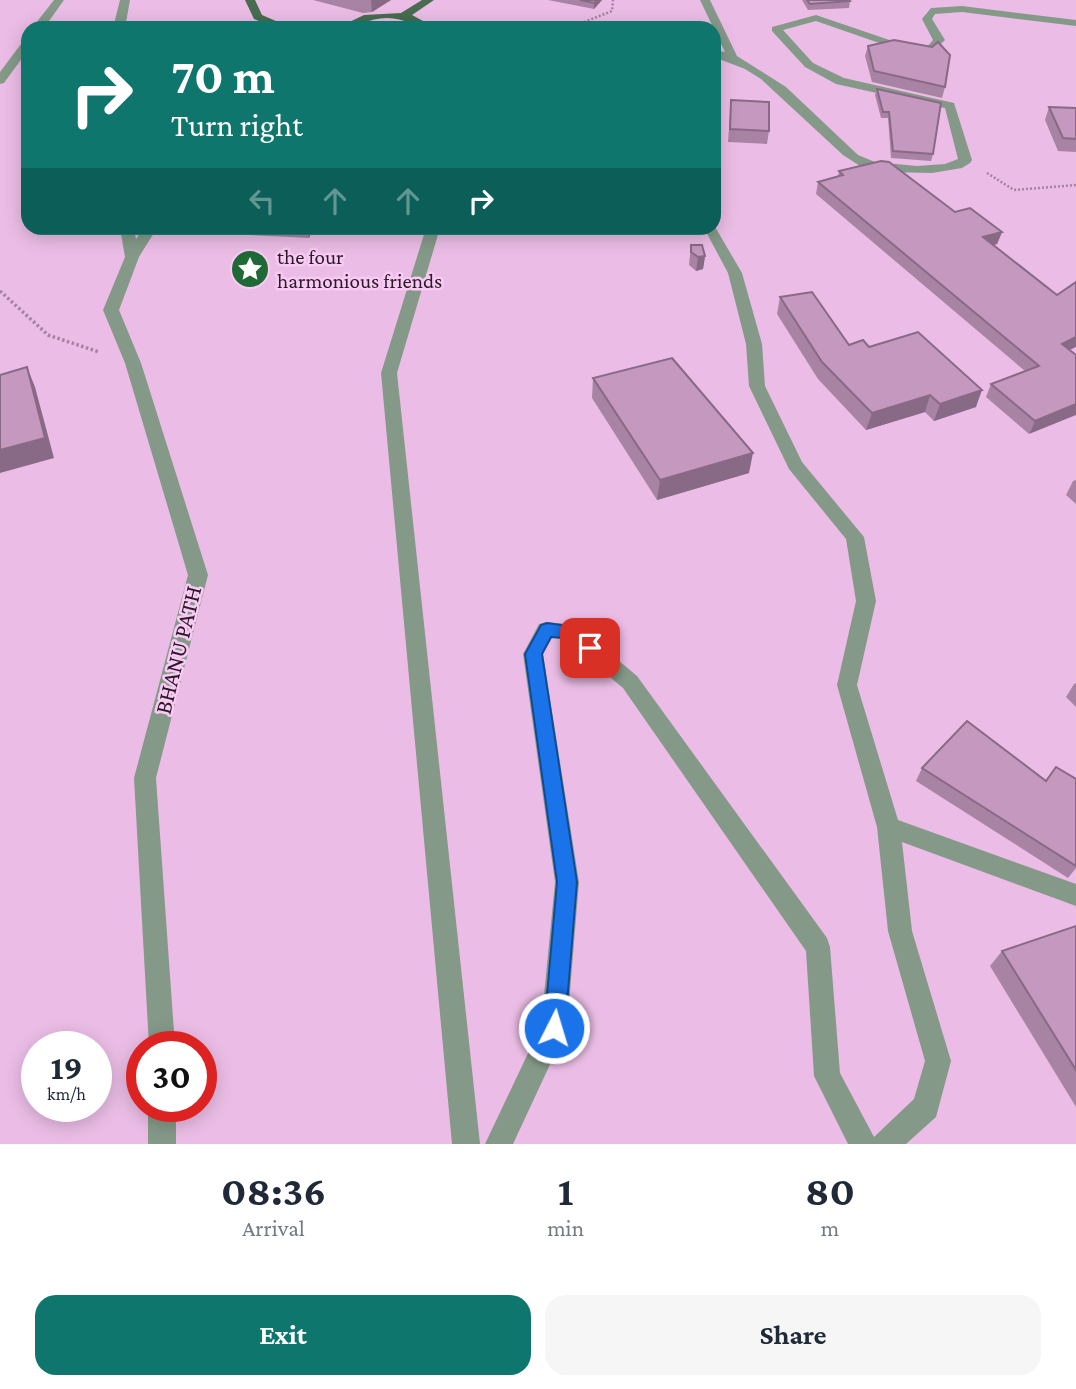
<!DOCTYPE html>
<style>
:root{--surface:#fff;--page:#f6f6f7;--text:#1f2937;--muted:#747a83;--accent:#0f766e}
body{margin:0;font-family:"Crimson Pro",serif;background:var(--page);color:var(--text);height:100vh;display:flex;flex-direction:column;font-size:26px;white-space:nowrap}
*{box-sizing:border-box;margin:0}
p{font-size:23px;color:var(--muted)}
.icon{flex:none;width:38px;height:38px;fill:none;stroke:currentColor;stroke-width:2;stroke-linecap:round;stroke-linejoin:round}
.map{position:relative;height:1144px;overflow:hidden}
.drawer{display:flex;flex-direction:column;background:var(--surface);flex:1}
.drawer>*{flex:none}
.top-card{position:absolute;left:21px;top:21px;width:700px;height:214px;border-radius:21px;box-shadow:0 4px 18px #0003;background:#0f766e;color:#fff;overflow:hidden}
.speed{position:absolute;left:21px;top:1031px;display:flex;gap:14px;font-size:35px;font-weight:700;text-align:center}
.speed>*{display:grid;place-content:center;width:91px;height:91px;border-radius:50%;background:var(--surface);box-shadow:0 4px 18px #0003;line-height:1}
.speed small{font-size:18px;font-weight:400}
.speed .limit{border:10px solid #d22;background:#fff;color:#111}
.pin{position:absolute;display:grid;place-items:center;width:60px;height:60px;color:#fff;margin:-30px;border-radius:14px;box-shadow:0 4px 10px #0006}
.me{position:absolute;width:77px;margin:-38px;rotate:5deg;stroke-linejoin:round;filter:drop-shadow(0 0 5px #0008)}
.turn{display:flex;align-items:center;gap:24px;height:147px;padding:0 35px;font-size:32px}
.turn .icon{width:91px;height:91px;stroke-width:2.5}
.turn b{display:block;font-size:49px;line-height:60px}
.lanes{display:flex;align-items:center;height:66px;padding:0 35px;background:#0003;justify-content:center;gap:35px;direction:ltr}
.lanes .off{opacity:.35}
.eta{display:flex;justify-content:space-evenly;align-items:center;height:119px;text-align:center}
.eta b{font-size:42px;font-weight:700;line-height:49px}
.action{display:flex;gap:14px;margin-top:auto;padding:14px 35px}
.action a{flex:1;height:80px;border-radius:21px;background:var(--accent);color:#fff;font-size:28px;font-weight:700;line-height:80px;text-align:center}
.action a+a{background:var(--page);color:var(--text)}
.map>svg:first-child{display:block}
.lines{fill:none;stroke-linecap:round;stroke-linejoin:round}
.path-far1{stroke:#a682a2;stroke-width:2.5;stroke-dasharray:2 2;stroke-linecap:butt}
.path{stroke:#a682a2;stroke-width:3.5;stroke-dasharray:2.5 2.5;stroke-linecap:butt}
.minor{fill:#859989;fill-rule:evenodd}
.tertiary{fill:#859989;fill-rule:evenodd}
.primary{fill:#476c4f;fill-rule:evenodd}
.wall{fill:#a983a4}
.shaded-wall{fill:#896a86}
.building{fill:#c498bf;stroke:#896a86;stroke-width:2}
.route{fill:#1a73e8;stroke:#114b97;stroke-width:2}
.labels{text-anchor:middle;stroke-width:5;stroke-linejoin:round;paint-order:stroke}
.far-poi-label{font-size:21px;fill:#2a1928;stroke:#f9caf3;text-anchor:start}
.street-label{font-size:24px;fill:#2a1928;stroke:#f9caf3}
</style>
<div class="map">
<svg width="1076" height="1144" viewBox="0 0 1076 1144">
<rect width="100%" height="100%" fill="#ebbde6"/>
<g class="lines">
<!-- path-far1 -->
<path class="path-far1" d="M 569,28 L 612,11 L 613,0
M 987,173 L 1014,190 L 1076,185"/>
<!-- path -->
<path class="path" d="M 0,291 L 48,335 L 99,352"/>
<!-- minor -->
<path class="minor" d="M 700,0 L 710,0 L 737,56 L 786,87 L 858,155 L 875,162 L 917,166 L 945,164 L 958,159 L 945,108 L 836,84 L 805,67 L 772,31 L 772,27 L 816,15 L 910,47 L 927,47 L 933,40 L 922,19 L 931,8 L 962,6 L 1076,20 L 1076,26 L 962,12 L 935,14 L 932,19 L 945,40 L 930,54 L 905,52 L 816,21 L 783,30 L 813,63 L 844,78 L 954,103 L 972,160 L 970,163 L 962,168 L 932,173 L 887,172 L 860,166 L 843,155 L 761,79 L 745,69 L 714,57 L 714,50 L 725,52 Z
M 714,225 L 742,273 L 762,344 L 765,386 L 802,462 L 864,537 L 876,601 L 857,685 L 898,820 L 1076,884 L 1076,906 L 902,842 L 912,931 L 951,1061 L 936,1117 L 906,1144 L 848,1144 L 814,1076 L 806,951 L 623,688 L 564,639 L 552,638 L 543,654 L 579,882 L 567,1028 L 513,1144 L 485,1144 L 541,1026 L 555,882 L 523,654 L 539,624 L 546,622 L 576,625 L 637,676 L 827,938 L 830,947 L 840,1073 L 874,1137 L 914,1099 L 925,1061 L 888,931 L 877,827 L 837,685 L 856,601 L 846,539 L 789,469 L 749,386 L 746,344 L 728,273 L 704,228 L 714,228 Z
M 143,228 L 157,228 L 137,260 L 127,260 L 125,257 Z"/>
<!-- tertiary -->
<path class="tertiary" d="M 54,0 L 64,0 L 44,28 L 32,28 Z
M 120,0 L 130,0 L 125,28 L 113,28 Z
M 28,39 L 28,50 L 4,83 L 0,84 L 0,72 L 24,40 Z
M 120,228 L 134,228 L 139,257 L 119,310 L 141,363 L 208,575 L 156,778 L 175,1046 L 149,1046 L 134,778 L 188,575 L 125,363 L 103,310 L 125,257 Z
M 426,228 L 440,228 L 397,373 L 480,1144 L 452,1144 L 381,373 Z
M 148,1106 L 176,1106 L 176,1144 L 148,1144 Z"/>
<!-- primary -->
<path class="primary" d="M 245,0 L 255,0 L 262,15 L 292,28 L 276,28 L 254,19 Z
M 422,0 L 434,0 L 412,15 L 436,28 C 418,28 404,18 387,18 C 369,18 355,28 337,28 L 364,15 L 401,13 Z"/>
</g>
<!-- wall -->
<path class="wall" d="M 313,0 L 391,0 L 372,12 L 363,13 Z
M 548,0 L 602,0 L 594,9 Z
M 802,0 L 849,0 L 850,1 L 849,8 L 808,10 Z
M 868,46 L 945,87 L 942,98 L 872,82 L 865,56 Z
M 877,89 L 933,154 L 931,161 L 891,158 L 888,118 L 881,118 L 875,95 Z
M 731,100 L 769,131 L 767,144 L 728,142 Z
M 1049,107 L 1076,108 L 1076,152 L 1058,151 L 1045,120 Z
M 839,171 L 955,212 L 1002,232 L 997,244 L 994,245 L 1070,350 L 1029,434 L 986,397 L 991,384 L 1025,371 L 816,194 L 818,182 L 838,176 Z
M 210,228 L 313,228 L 309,238 L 211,233 Z
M 691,245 L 705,256 L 703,269 L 696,271 L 689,265 Z
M 780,297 L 849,345 L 869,347 L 976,407 L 934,421 L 925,412 L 866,430 L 818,379 L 777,314 Z
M 593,378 L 749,473 L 657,500 L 592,398 Z
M 1076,480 L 1076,504 L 1066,495 L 1073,481 Z
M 1076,683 L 1076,707 L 1066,697 L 1074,684 Z
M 922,768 L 1046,781 L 1076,779 L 1076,868 L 1068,878 L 916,781 Z
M 1076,926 L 1076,1107 L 990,966 L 1002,951 Z"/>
<!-- shaded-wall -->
<path class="shaded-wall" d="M 371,0 L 391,0 L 372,12 Z
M 597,0 L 602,0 L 594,9 L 594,3 Z
M 307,228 L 313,228 L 309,238 Z
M 1002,232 L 997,244 L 979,249 L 983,237 Z
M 705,256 L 703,269 L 696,271 L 698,257 Z
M 1076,337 L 1076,347 L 1057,356 L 1062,344 Z
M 27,367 L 35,387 L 54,458 L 0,473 L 0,450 Z
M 982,390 L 976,407 L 934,421 L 940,404 Z
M 930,395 L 925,412 L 866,430 L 872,413 Z
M 1076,404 L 1076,415 L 1029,434 L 1035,421 Z
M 753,453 L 749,473 L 657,500 L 660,480 Z"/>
<!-- building -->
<path class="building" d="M 580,0 L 597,0 L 594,3 Z
M 807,0 L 849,0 L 850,1 L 810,4 Z
M 213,26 L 214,28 L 195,28 Z
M 894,40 L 932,47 L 938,42 L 950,55 L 945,87 L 874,71 L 868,46 Z
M 877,89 L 941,103 L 933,154 L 893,151 L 889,112 L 883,112 Z
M 731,100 L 769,102 L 769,131 L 730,129 Z
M 1049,107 L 1076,108 L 1076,139 L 1063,138 Z
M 881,161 L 889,162 L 955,212 L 970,208 L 1002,232 L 983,237 L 1057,295 L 1076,282 L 1076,337 L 1062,344 L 1076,355 L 1076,404 L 1035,421 L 991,384 L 1039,366 L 818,182 L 843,175 L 839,171 Z
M 691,245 L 702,245 L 705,256 L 698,257 L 691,252 Z
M 812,292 L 849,345 L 863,340 L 869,347 L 918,332 L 982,390 L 940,404 L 930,395 L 872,413 L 822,362 L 780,297 Z
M 672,358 L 753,453 L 660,480 L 593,378 Z
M 27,367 L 45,438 L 0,450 L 0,375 Z
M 967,721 L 1046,781 L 1056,767 L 1076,779 L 1076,866 L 922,768 Z
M 1076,926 L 1076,1070 L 1002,951 Z"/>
<!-- route -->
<path class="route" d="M 547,623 L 575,627 L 598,648 L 590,655 L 565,638 L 551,637 L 542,654 L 577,882 L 565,1028 L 562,1035 L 554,1038 L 547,1035 L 544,1028 L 557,882 L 525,654 L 541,625 Z"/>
<!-- icons -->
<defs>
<symbol id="sight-disc" viewBox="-11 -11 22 22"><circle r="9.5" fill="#1f6937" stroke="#f9caf3"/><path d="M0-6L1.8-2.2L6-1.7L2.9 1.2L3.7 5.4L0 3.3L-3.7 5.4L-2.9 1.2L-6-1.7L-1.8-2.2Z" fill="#fff"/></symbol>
</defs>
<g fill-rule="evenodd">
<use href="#sight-disc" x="228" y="247" width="44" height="44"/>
</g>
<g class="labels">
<!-- far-poi labels -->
<g class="far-poi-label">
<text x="277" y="264">the four<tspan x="277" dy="24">harmonious friends</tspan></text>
</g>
<!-- street labels -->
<g class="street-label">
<text transform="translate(178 650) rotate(-76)" y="8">BHANU PATH</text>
</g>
</g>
</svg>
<div class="speed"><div>19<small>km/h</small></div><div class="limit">30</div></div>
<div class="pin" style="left:590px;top:648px;background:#d93025"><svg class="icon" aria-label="arrive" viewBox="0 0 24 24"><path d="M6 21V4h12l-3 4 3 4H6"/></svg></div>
<svg class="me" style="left:554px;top:1028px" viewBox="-20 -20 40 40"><circle r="17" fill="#1a73e8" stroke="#fff" stroke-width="3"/><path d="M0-11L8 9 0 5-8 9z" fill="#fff"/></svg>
<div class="top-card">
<div class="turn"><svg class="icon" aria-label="right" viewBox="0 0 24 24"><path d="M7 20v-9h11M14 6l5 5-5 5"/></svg><div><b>70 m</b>Turn right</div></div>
<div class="lanes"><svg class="icon off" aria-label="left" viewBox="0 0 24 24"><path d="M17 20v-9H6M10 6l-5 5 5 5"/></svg><svg class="icon off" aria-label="ahead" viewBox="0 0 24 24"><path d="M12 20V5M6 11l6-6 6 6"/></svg><svg class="icon off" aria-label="ahead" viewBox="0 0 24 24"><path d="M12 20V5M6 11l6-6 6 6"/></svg><svg class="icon" aria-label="right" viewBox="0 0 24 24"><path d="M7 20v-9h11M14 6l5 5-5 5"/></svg></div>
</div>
</div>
<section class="drawer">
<div class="eta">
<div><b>08:36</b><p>Arrival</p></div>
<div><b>1</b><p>min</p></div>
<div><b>80</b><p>m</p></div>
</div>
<div class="action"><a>Exit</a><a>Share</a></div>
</section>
